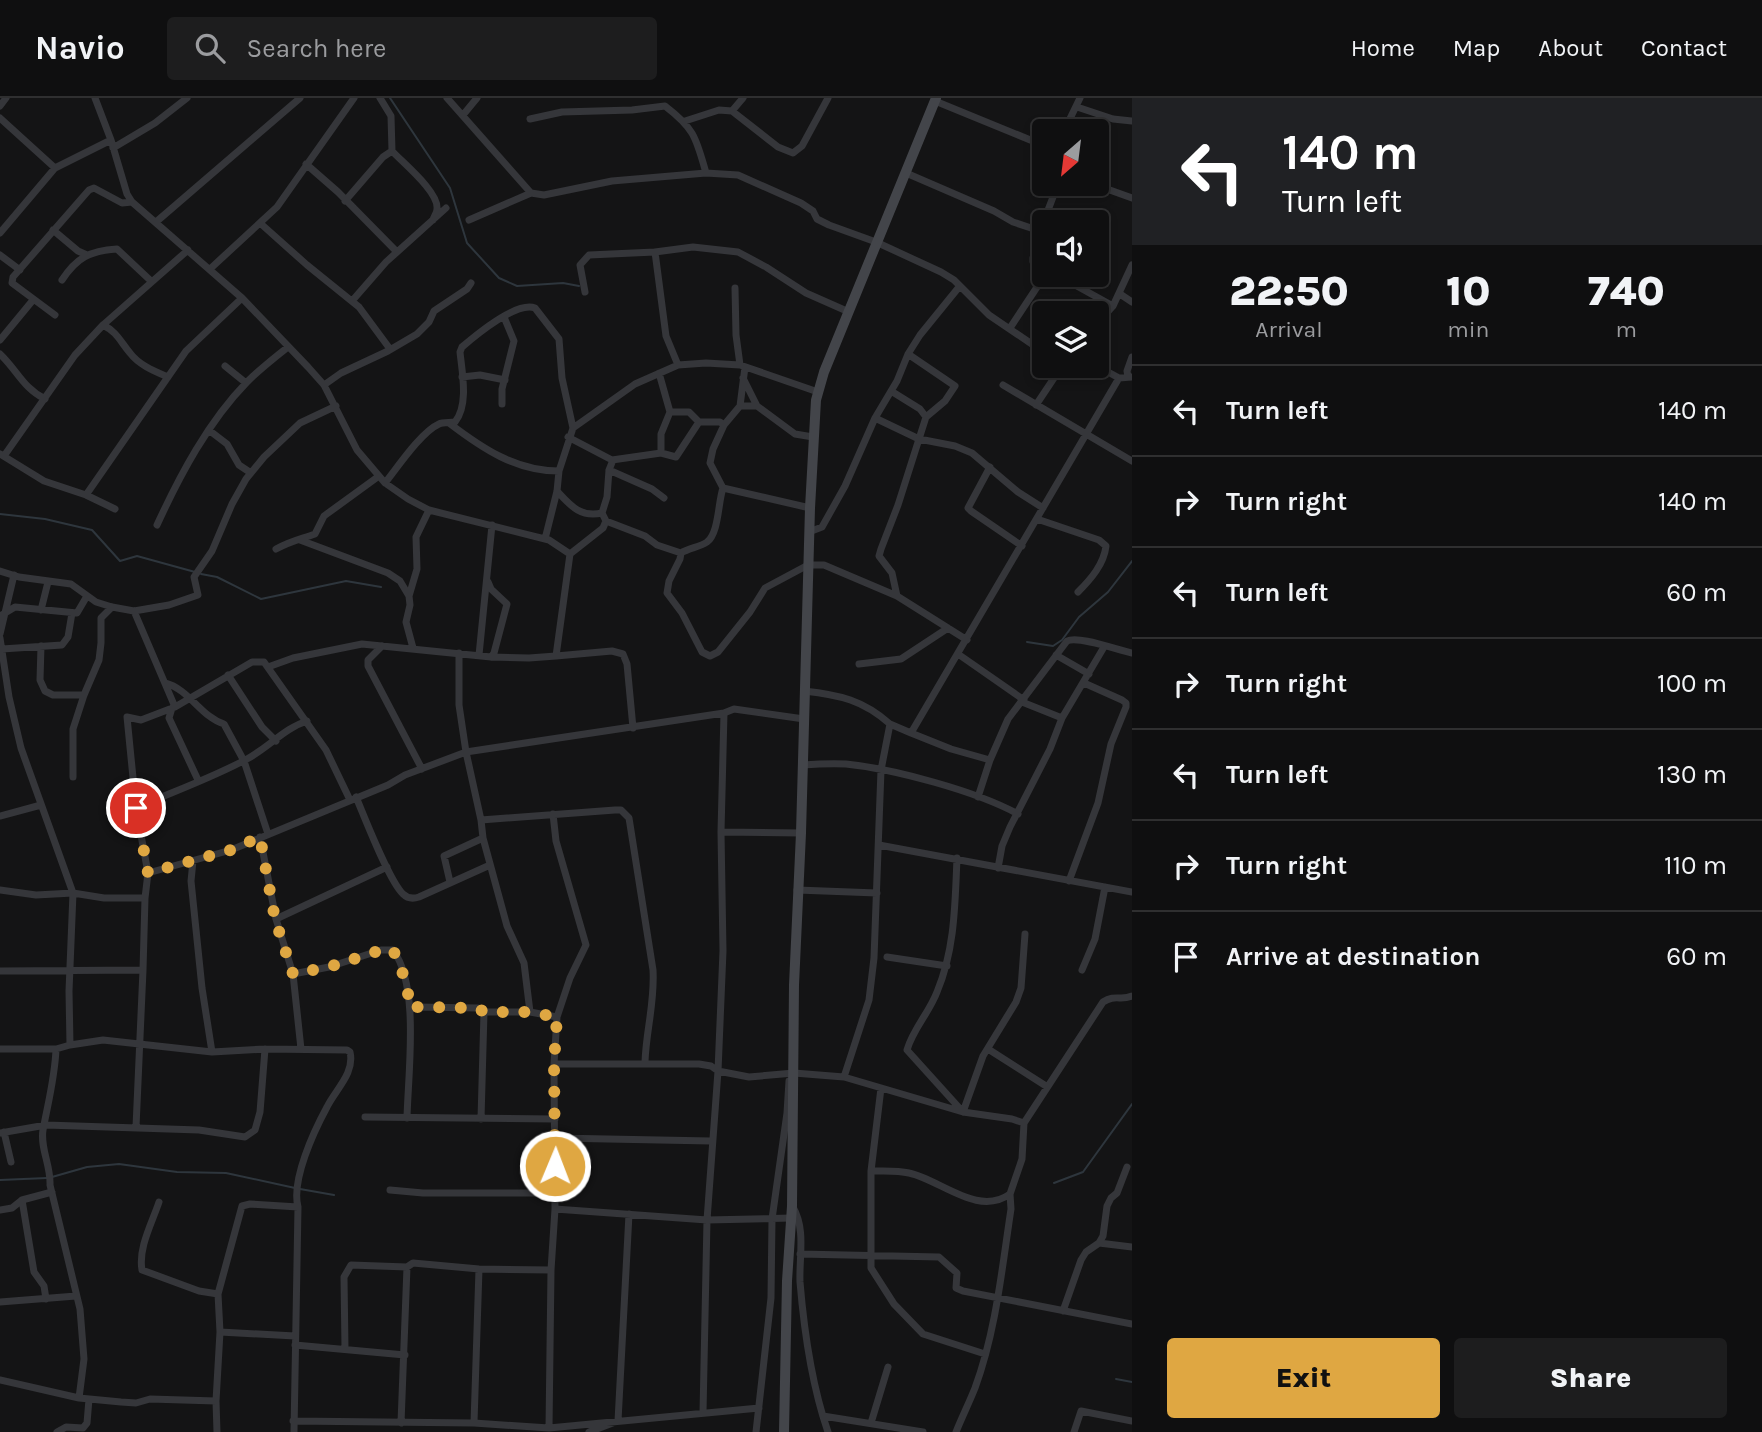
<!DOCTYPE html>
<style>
:root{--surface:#0f0f10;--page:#1d1d1e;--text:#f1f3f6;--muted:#9b9c9f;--line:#2f2f30;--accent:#dfa742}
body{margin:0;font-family:Karla,sans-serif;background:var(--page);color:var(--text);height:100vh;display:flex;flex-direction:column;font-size:26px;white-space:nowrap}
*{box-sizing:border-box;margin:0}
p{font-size:23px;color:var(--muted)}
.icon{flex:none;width:38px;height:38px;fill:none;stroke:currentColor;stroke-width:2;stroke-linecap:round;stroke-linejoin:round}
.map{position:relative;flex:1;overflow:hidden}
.panel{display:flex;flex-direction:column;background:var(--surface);width:630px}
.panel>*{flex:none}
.banner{background:#202124;color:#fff;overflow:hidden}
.needle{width:46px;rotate:208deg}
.fabs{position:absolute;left:1032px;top:21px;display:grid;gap:14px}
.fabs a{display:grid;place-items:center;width:77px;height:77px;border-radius:7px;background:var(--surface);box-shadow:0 4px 10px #0003,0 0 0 2px var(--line);font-size:35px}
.pin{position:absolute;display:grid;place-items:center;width:60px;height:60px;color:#fff;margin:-30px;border:4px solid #fff;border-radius:50%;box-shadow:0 2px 7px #0007}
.me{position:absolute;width:77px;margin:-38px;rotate:1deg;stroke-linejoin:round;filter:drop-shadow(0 0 5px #0008)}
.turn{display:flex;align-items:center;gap:24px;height:147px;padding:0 35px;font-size:32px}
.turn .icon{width:91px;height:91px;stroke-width:2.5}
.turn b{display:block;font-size:49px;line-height:60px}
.eta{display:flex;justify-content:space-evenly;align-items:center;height:119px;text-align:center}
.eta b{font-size:42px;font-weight:800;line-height:49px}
.primary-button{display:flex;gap:14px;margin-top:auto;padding:14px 35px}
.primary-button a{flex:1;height:80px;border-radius:7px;background:var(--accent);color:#111;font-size:28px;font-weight:800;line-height:80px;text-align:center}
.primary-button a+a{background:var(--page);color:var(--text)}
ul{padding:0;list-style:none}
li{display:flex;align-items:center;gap:21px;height:91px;padding:0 35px;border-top:2px solid var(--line)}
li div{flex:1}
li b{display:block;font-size:26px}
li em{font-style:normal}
header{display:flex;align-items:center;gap:42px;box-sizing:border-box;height:98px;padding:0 35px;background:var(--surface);border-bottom:2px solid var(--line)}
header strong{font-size:33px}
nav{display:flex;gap:38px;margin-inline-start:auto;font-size:24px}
.search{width:490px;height:63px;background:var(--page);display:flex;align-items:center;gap:18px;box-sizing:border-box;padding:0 24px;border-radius:7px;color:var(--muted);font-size:26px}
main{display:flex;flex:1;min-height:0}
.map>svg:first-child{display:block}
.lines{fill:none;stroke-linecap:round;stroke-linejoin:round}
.stream{stroke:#2e363d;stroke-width:2}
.minor{stroke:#35363a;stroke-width:7}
.secondary{stroke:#43454a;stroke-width:10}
.route{stroke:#dfa742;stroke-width:12;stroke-dasharray:0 21.6}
</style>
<header>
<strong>Navio</strong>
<div class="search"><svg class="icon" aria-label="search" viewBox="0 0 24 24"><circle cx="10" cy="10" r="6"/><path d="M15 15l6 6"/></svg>Search here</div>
<nav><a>Home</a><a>Map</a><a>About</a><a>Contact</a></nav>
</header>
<main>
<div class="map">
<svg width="1132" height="1334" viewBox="0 0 1132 1334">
<rect width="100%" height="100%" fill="#141415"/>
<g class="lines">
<!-- stream -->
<path class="stream" d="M 390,0 L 450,90 L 467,145 L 499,180 L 517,188 L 563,185 L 579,188
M 0,416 L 45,421 L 92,432 L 120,463 L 137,458 L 195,474
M 201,476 L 217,479 L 261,501 L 346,483 L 381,489
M 1027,544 L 1053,548 L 1062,542 L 1079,519 L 1108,494 L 1132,463
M 52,1079 L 87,1069 L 119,1066 L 177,1074 L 226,1075 L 295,1090
M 0,1082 L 47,1080
M 1054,1085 L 1083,1074 L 1132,1006
M 300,1091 L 334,1097
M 1116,1281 L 1132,1284"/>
<!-- minor -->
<path class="minor" d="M 95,0 L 111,42 L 127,96 L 132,104 L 242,200 L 308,269 L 324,287 L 357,352 L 385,385 L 408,401 L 429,412 L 549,442 L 570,456 L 556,558 L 612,553 L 623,556 L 627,566 L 633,630
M 380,0 L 391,18 L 392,53 C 403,65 439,94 437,111 C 437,115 434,118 433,122
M 447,0 L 531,95
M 935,3 L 1045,48
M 0,8 L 6,0
M 1077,9 L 1113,21 L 1132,23
M 732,13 L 743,0
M 463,17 L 477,0
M 0,20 L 55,70
M 530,21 L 562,14 L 632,12 L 665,8 C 695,31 696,40 706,75
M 685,23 L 719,12 L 732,13 L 778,49 L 793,55 L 802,48 L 828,0
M 1064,33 L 1080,0
M 113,50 L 155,25 L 187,0
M 306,66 L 338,94 L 397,154
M 906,75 L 994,113 L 1013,124 L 1040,133
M 1093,86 L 1132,100
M 345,103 L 383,59 L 392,53
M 469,122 L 531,95 L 544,97 L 612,83 L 706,75 L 738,77 L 801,105 L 813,113 L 817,121 L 829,127 L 876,144 L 941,174 L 954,182 L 989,217 L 1045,255
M 156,124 L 300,0
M 260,125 L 307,167 L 359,209 L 390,251
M 53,132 L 78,153 L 87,157
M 0,135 L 55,70 L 111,42
M 655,154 L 666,238 L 678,267
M 0,157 L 20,172
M 1045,170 L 1033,164 L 1033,160 L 1040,133 L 1058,86
M 210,171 L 277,109 L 354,0
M 1057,177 L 1113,208
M 62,182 C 77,159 90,153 117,151 L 151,183
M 735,190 L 736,237 L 740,267
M 585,194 L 580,167 L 589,157 L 655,154 L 693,149 L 738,154 L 766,169 L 806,195 L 849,214
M 1120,196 L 1132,204
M 352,203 L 386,164 L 446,110
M 55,217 L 12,185 L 13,179 L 89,92 L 94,90 L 122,105 L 132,104
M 1097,226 L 1113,208 L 1132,167
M 103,227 C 117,234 120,243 130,255 C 139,267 154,273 168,279
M 1010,230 L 1045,177
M 0,242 L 33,202
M 0,256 C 17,272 23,290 45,301
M 225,268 L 246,285
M 1097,268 L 1119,280
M 745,269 L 740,308 L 724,327 L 713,351 L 710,365 L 723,390 L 810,410
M 659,275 L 670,314 L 661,336 L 661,355
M 462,279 L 480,277 L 505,282
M 1128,279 L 1127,273 L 1132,259
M 743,280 L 757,308
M 324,287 L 341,275 L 388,253 L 417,236 L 429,224 L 434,213 L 467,191 L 471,185
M 1003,287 L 1132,363
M 891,293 L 920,311 L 926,319
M 502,306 L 502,291 L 514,243 L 504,219
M 1036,307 L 1062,268
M 740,308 L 757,308 L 795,336 L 813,339
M 670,314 L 689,314 L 699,324 L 720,324 L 724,327
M 875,320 L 919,341 L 955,348 L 972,355 L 1018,394 L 1043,410
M 449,325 C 483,351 516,373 559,373
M 210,333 L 227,346 L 239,367 L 251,375
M 568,339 L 612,362 L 661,355 L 676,359 L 699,324
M 0,356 L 44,383 L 86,397 L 115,411
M 4,358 L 75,257 L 103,227 L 188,152
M 613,362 L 609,372 L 607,399 L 602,415 L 606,423 L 645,438 L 657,447 L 681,455
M 990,369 L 968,410 L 971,413 L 1022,448
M 609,372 L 652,391 L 664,400
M 385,385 C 397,370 421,334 439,326 C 443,324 450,325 455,324 C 469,307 462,274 460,254 L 462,249 C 476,237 517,203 535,210 L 559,241 L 562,280 L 573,330
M 723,390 C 718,404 719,435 707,444 C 700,449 689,450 681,455 L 680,461 L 669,483 L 667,495 L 682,515 L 702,554 L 710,558 L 718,554 L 750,514 L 765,490 L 808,467 L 824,467 L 897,498 L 967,542
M 557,393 C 570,407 580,420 602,415
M 86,397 L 186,253 L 242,200
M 1037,421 L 1099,442 L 1106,448 C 1104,466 1091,481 1078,494
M 157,427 C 180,377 208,324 247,284 C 260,271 274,260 288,249
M 809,434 L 822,429 L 845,388 L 875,320 L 897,283 L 908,256 L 920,237 L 959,189
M 545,441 L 557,393 L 559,373 L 573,330 L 635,286 L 678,267 L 706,265 L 740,267 L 818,294
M 300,442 L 388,475 L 400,483 L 409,498
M 276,451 C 290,443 301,441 315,436 L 324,418 L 379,378
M 570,456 L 603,430 L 606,423
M 0,473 L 19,479 L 71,486 L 96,504 L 112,509 L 134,513 L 169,507 L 198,497 L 194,479 L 212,453 L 232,406 L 246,381 L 264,359 L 300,325 L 336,308
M 488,484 L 491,491 L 507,506 L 494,555 L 491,559
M 897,498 L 892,475 L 879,458 L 881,451 L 898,407 L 926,319 L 945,303 L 955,288 L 908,256
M 41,512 L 48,484
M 134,513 L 175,609
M 0,518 L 15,509 L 77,515 L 87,498
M 0,536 L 14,477
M 0,540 L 9,599 L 21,650 L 73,795 L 69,893 L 70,947 L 56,951 L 0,951
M 41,548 L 40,582 L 45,593 L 53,597 L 84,597
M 382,548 L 368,562 L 368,568 L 422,671
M 413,550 L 406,524 L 410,507 L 409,498 L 417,471 L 416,439 L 429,412
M 2,551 L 62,547 L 68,539 L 72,515
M 459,555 L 459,607 L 466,654 L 481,722 L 483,740 L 507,828 L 524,865 L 530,914
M 958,556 L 1024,602
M 479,557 L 492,427
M 1056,557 L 1089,576
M 859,566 L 901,561 L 948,530
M 268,569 L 293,560 L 362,546 L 491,559 L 529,560 L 556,558
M 228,577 L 262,629 L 276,643
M 165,585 C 189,591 201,619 224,626 L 244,663 L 268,736
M 804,593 C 840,597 863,602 890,626
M 1022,604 L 1062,620
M 172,610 L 169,620 L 198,682
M 911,635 L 951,651 L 990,662
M 802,667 C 816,666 831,665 846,666 C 894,671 976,693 1018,716
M 73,679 L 73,631 L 84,597 L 99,562 L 101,545 L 101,520 L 112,509
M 356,699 C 365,720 389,783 403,796 C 408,801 413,801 419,799 L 490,767
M 978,699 L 990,662 L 1008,621 L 1067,543 C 1078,537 1117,552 1132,555
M 136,710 C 172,694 212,680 247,661 C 269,649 285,630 307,623
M 0,718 L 41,707
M 481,722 L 615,712 L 621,712 L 629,720 L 653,872 C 655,904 646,933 645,964
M 721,734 L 801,735
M 260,739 L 276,821 L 293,876 L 301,951
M 879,747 L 1132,794
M 957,760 C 955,806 955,851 937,894 C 929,915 913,931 907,952 L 963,1014 L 983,958 L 1016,904 L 1021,890 L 1025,836
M 193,763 L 191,783 L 202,890 L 212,954
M 998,770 L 1002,748 L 1010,729 L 1050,651 L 1062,620 L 1104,549
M 148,775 L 136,710 L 127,619 L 141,622 L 175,609 L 252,564 L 264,564 L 326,652 L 350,702
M 1069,783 L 1098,705 L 1111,646 L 1126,609 L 1126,605 L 1122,602 L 1084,585
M 450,784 L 444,758 L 483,740
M 0,792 L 36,797 L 73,795 L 104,800 L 145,800
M 797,792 L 877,795
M 276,821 L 387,769
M 887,859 L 947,868
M 1082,872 L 1095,841 L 1105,789
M 0,873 L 143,872 L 145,800 L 148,775 L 231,752 L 388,687 L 405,677 L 466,654 L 724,615 L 734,611 L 804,621
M 293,876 L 329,869 L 381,852 L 393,852 C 420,888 408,975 407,1020
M 412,911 L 417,909 L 478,910 L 484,914 L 530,914 L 557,919
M 70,947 L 103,942 L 212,954 L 265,951 L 347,952 L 350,954 C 355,975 336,991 327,1009 C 314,1033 291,1082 298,1109 L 294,1334
M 56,951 C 55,979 48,1005 43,1032 C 40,1050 51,1068 50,1087 L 80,1211 L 84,1261 L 79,1300
M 988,951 L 1046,988
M 554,966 L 699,966 L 711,968 L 718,973 L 749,979 L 794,975 L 844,979 L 869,902 L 874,860 L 881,672 L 890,626 L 911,635 L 1119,280 L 1132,279
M 844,979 L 963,1014 L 1012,1021 L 1024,1025
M 881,990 L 871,1073 L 871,1170 L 894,1206 L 923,1236 L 985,1256
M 365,1019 L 555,1021
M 481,1021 L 484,914
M 136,1029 L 143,872
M 4,1034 L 11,1064
M 0,1035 L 46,1027 L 199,1032 L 245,1039 L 255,1032 L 260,1014 L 265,951
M 556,1040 L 711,1043
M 871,1073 C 883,1073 897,1072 909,1075 C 941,1082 978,1119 1010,1096
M 390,1092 L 423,1095 L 554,1095
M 22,1102 L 34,1174 L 44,1188 L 46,1201
M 159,1104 C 152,1125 138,1150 142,1172 L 199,1193 L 218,1196
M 793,1109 C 806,1132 799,1158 800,1184 C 804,1232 812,1288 828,1334
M 555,1111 L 707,1122 L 791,1120
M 0,1112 L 12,1110 L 22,1102 L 52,1094
M 1099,1145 L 1132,1149
M 800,1156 L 939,1159 L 957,1175 L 956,1190 L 963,1193 L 1132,1226
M 0,1204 L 76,1198
M 1063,1213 L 1081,1162 L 1086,1154 L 1099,1145 L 1103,1138 L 1107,1108 L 1111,1100 L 1117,1095 L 1127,1069
M 220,1234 L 295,1238
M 295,1247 L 405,1257
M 345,1251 L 344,1179 L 351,1167 L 407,1169 L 413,1165 L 479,1171 L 551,1172
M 0,1282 L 79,1300 L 121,1304 L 136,1305 L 150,1301 L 216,1303
M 703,1315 L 707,1122 L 718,973 L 723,853 L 721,734 L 724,615
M 823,1318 L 923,1334
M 293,1323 L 474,1325 L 549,1330 L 759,1310
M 401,1325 L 407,1169
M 474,1325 L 479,1171
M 871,1325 L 888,1269
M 549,1330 L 551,1172 L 555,1111 L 554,966 L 557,919 L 570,880 L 586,847 L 556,743 L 553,716
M 57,1334 L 66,1329 L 83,1330 L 87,1325 L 89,1301
M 217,1334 L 216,1303 L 220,1234 L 218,1196 L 242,1108 L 250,1106 L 298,1109
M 589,1334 L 618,1323 L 629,1116
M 756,1334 L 771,1200 L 772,1121 L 787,1015 L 789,983
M 956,1334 C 962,1319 969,1305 975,1290 C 996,1233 1002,1170 1011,1111 L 1010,1096 L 1022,1061 L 1024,1025 L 1103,904 C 1115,896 1121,903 1132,898
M 1074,1334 L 1081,1313 L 1132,1323"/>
<!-- secondary -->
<path class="secondary" d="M 784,1334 L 787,1183 L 792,1108 L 794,887 L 801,735 L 810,410 L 816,302 L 824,274 L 936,0"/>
</g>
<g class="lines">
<!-- route -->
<path class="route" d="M 136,710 L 148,775 L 231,752 L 260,739 L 275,821 L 293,876 L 329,869 L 381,852 L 393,852 L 401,869 L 412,911 L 417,909 L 478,910 L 484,914 L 530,914 L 557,919 L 554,966 L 555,1068"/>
</g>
</svg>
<div class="fabs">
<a><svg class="needle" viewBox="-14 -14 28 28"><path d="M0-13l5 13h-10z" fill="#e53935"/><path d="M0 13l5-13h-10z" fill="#9b9c9f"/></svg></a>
<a><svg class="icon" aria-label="sound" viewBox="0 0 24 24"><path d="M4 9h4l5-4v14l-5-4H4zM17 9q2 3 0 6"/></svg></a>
<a><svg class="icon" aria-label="layers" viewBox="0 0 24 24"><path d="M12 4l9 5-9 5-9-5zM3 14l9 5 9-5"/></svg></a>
</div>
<div class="pin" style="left:136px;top:710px;background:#d93025"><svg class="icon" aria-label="arrive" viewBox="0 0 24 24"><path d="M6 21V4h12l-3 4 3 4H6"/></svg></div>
<svg class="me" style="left:555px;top:1068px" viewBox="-20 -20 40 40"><circle r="17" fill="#dfa742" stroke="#fff" stroke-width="3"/><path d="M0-11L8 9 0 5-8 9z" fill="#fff"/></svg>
</div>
<section class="panel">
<div class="banner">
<div class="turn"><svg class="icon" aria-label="left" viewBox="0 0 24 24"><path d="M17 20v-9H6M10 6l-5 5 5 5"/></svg><div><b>140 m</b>Turn left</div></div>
</div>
<div class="eta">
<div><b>22:50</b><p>Arrival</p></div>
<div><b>10</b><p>min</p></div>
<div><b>740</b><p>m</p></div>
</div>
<ul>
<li><svg class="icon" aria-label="left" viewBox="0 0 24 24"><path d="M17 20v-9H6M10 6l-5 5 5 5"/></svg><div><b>Turn left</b></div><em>140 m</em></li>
<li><svg class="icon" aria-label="right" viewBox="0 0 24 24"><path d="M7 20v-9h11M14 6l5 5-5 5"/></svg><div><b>Turn right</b></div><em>140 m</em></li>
<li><svg class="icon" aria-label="left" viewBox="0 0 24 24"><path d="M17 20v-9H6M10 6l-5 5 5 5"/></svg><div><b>Turn left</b></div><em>60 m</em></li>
<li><svg class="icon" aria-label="right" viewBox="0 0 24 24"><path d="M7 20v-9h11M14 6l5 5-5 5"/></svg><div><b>Turn right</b></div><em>100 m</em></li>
<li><svg class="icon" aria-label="left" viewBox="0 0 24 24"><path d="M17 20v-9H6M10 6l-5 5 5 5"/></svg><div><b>Turn left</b></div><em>130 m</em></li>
<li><svg class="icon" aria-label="right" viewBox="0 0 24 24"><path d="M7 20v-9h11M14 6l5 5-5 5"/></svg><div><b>Turn right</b></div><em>110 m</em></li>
<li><svg class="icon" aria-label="arrive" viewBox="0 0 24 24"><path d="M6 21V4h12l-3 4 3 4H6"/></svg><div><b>Arrive at destination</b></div><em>60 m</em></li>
</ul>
<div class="primary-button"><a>Exit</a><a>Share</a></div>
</section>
</main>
